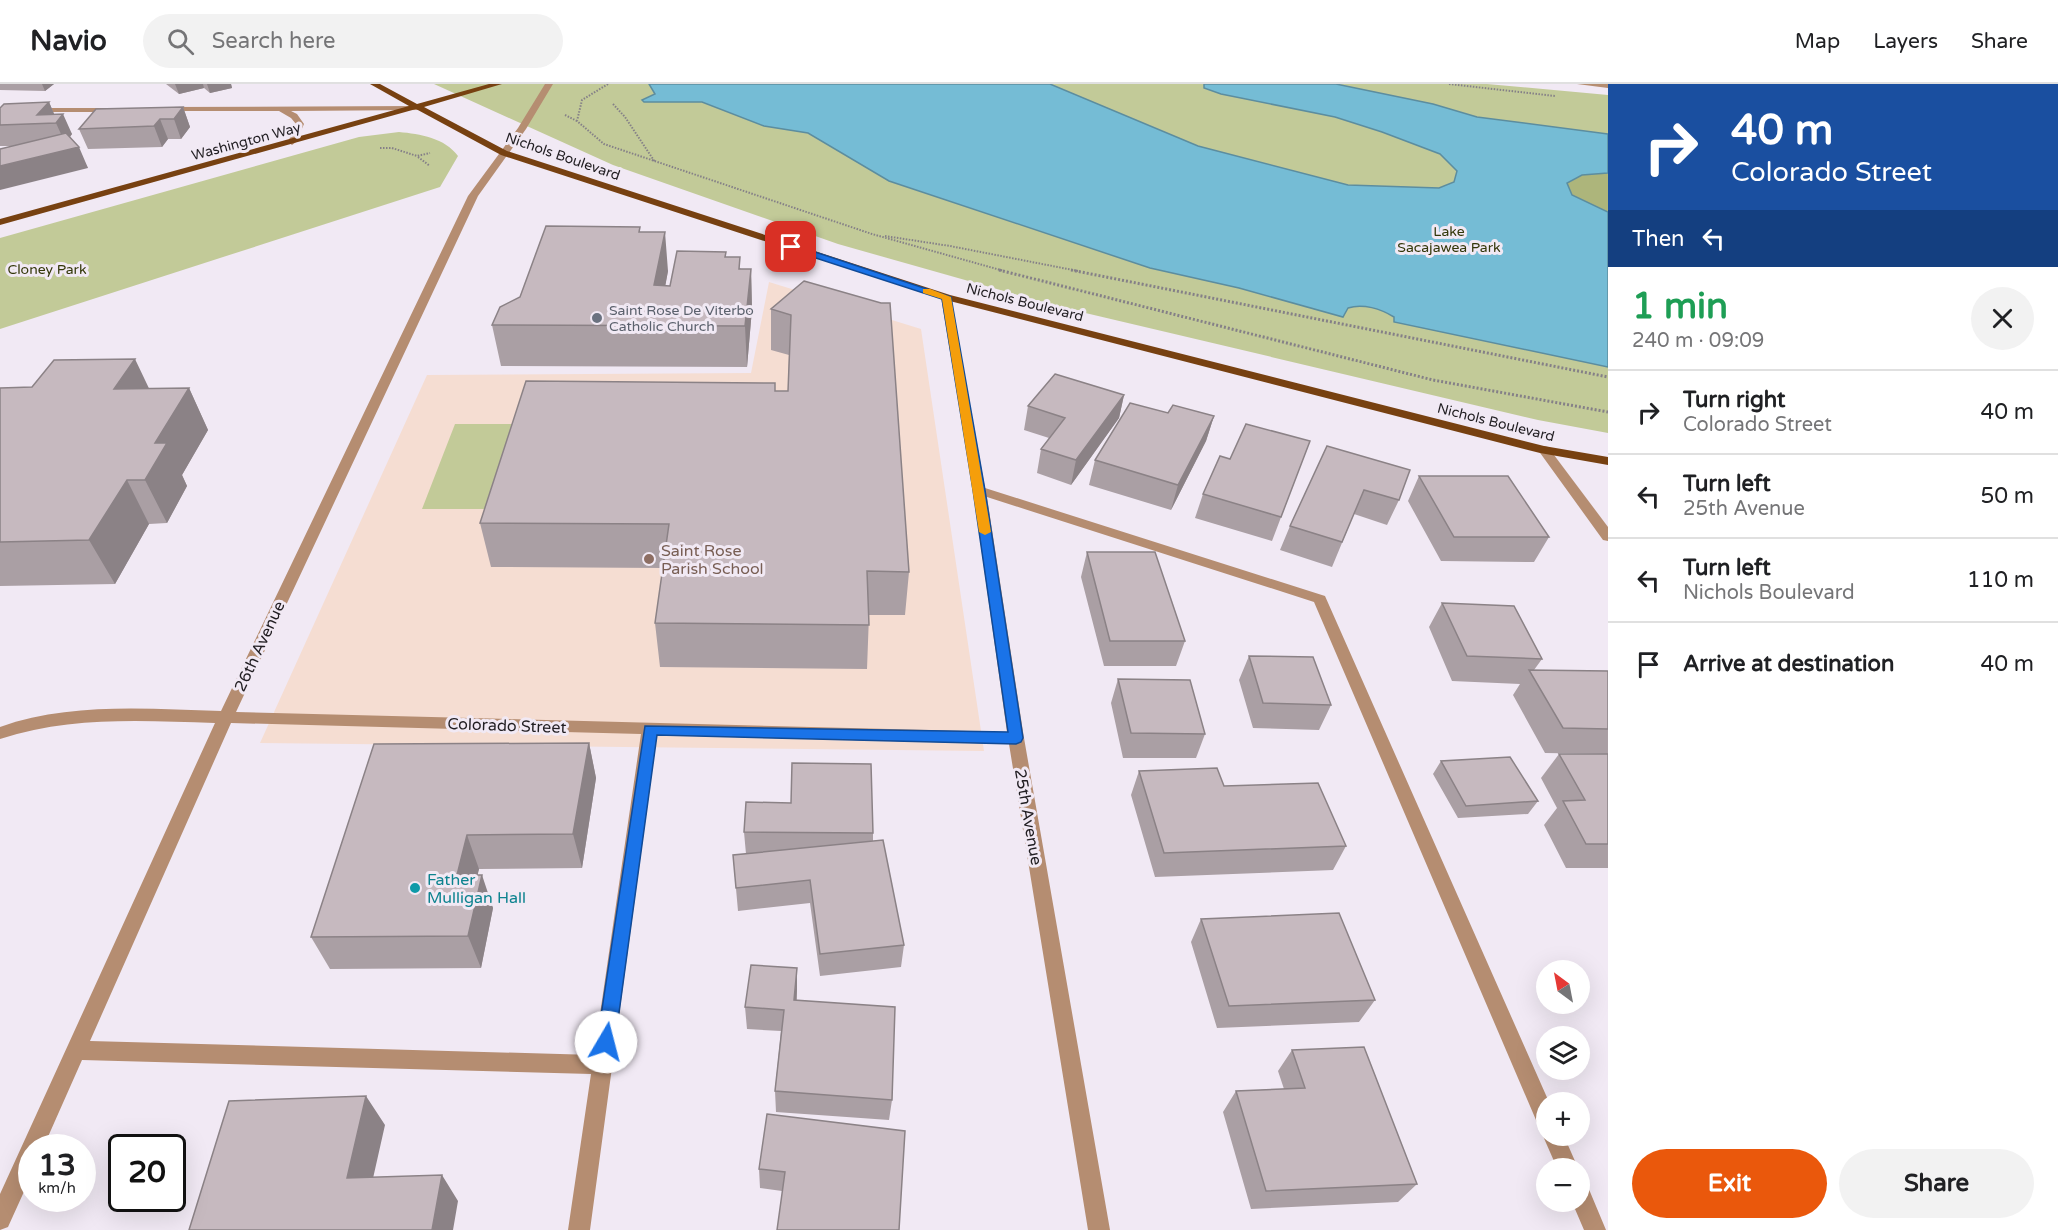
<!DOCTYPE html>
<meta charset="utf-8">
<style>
:root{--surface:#fff;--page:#f2f2f2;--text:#202124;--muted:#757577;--line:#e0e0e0;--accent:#ea580c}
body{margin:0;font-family:"Varela Round",sans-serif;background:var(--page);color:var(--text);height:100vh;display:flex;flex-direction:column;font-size:22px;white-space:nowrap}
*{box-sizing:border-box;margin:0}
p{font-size:20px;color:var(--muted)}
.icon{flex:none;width:33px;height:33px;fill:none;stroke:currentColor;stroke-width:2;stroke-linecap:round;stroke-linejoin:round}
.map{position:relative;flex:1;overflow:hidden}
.sheet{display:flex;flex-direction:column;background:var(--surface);width:450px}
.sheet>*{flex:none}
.guide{background:#1a4fa0;color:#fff;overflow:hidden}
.needle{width:39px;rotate:328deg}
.controls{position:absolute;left:1536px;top:876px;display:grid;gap:12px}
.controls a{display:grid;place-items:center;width:54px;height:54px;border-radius:50%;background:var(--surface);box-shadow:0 6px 24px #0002;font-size:30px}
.speed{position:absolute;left:18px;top:1050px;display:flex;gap:12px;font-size:30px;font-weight:700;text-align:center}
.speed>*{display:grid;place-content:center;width:78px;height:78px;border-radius:50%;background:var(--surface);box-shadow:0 6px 24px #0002;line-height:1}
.speed small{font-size:15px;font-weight:400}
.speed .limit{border:3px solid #111;border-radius:9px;background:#fff;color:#111}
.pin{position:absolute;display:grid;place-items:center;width:51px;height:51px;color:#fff;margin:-26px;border-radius:12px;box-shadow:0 3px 9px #0006}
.me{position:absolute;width:66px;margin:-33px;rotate:8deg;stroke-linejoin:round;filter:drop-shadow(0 0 4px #0008)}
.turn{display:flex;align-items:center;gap:21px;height:126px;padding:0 24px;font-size:27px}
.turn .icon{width:78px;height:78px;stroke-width:2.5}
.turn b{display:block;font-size:42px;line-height:51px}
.then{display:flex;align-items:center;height:57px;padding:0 24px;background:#0003;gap:12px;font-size:22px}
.round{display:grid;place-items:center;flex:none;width:63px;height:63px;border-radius:32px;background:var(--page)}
.summary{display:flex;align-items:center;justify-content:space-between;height:102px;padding:0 24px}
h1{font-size:36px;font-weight:800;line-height:45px;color:#1e9e55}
.primary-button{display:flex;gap:12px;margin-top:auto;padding:12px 24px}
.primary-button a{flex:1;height:69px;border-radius:36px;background:var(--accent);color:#fff;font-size:24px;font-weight:800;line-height:69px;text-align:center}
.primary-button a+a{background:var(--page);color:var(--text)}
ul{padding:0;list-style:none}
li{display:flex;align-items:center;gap:18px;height:84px;padding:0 24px;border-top:2px solid var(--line)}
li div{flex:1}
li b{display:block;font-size:22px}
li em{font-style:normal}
header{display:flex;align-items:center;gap:36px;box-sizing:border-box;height:84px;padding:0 30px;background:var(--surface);border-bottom:2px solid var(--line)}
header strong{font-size:28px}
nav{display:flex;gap:33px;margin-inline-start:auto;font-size:21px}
.search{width:420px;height:54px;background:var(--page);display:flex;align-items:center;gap:15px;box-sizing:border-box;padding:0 21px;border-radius:33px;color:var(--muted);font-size:22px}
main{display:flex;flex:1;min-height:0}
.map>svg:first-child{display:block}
.education{fill:#f5ddd2}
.green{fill:#c2ca98}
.forest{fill:#adb57b}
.water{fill:#75bcd5;stroke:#5c8d9f;stroke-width:1.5}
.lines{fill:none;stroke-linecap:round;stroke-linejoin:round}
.path-far1{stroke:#858087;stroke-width:2;stroke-dasharray:1.5 1.5;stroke-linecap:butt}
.path{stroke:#858087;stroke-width:3;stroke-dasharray:2 2;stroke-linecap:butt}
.minor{fill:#b58d71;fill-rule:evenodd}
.major{fill:#774111;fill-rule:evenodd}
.wall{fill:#aa9fa4}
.shaded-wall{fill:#8b8286}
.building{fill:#c6b9bf;stroke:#8b8286;stroke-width:1.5}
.route{fill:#1a73e8;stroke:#114b97;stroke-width:1.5}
.slow{fill:#f59e0b}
.worship-dot{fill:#6b7280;stroke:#f1e9f4;stroke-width:2}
.education-dot{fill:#8d6e63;stroke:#f1e9f4;stroke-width:2}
.culture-dot{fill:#0f9aa8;stroke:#f1e9f4;stroke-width:2}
.labels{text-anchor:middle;stroke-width:6;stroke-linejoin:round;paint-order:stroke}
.far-street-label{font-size:14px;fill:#211e22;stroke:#f1e9f4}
.far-park-label{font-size:14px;fill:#333709;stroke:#f1e9f4}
.far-worship-label{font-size:14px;fill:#5b616d;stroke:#f1e9f4;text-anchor:start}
.education-label{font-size:16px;fill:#785e54;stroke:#f1e9f4;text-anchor:start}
.street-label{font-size:16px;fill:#211e22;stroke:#f1e9f4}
.culture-label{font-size:16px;fill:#0d838f;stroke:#f1e9f4;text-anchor:start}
</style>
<header>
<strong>Navio</strong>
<div class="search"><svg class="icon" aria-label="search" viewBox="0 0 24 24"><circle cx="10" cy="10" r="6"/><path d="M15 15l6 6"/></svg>Search here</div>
<nav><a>Map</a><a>Layers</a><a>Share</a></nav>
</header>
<main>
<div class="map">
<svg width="1608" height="1146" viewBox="0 0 1608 1146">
<rect width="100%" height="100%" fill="#f1e9f4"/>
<!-- education -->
<path class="education" d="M 769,198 L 921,245 L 984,667 L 260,659 L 427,291 L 751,289 Z"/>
<!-- green -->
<path class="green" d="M 434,0 L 1487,0 L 1608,11 L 1608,349 L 1538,336 L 1060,223 L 838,160 L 613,81 Z
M 399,48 C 420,50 445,54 458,72 L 440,103 L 0,245 L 0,154 L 359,53 Z
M 455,340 L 519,340 L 492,425 L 422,425 Z"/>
<!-- forest -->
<path class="forest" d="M 1608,89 L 1608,128 L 1572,111 L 1567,99 L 1582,91 Z"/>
<!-- water -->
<path class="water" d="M 649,0 L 1050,0 L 1198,62 L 1348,101 L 1439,104 L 1454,98 L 1457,87 L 1440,70 L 1382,48 L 1335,33 L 1221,10 L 1204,4 L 1204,0 L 1336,0 L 1433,20 L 1477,33 L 1608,50 L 1608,89 L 1582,91 L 1567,99 L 1572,111 L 1608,128 L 1608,283 L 1394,238 L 1394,233 C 1381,225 1363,219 1348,224 L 1343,233 L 1239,204 L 1150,184 L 889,97 L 808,49 L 764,42 L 702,18 L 644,18 L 642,16 L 655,10 Z"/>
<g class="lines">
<!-- path-far1 -->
<path class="path-far1" d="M 608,0 L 582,16 L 577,37 L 604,60 L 872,150 L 1004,187
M 1449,0 L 1555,12
M 613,20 L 625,33 L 655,78
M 565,31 L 577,37
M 380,64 L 391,64
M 392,64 L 417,72 L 430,69
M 418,73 L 430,82
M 885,152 L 950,162 L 1078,187"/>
<!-- path -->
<path class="path" d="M 999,186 L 1433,296 L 1608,328
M 1071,186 L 1608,293"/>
<!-- minor -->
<path class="minor" d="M 545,0 L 553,0 L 526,45 L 478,112 L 236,628 L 1007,648 L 973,406 L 941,213 L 950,211 L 985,404 L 1325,512 L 1549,1018 L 1546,1018 L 1546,1052 L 1564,1052 L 1578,1084 L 1557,1084 L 1543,1052 L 1545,1046 L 1539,1043 L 1314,518 L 987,413 L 1024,654 L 1110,1146 L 1088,1146 L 1009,660 L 657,651 L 590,1146 L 568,1146 L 591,990 L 82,976 L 43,1064 L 32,1064 L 32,1090 L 8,1143 L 0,1146 L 0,1110 L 215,639 C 141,637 72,632 0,655 L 0,643 C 70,618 148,625 221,627 L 468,112 L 518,44 ZM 231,639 L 641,650 L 594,971 L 90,957 Z
M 1577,0 L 1608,0 L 1608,4 Z
M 417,22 L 421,24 L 420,26 L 291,27 L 297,30 L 304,40 L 296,58 L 292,61 L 288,58 L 296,40 L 291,34 L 279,27 L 165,27 L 161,25 L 165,23 Z
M 0,24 L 114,24 L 118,26 L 114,28 L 0,28 Z
M 1544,362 L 1548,363 L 1608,443 L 1608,457 L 1603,456 L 1538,366 Z
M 1580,1100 L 1588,1103 L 1606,1146 L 1584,1146 L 1572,1118 L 1580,1118 Z"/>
<!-- major -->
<path class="major" d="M 370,0 L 380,0 L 417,20 L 489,0 L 502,0 L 424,23 L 507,67 L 950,211 L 1544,362 L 1608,373 L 1608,381 L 1540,369 L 942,215 L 501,71 L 416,25 L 0,141 L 0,135 L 409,22 Z"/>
</g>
<!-- wall -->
<path class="wall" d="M 0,0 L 54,0 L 45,7 L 0,6 Z
M 166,0 L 231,0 L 232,4 L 210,9 L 204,4 L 179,10 Z
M 49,18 L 54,30 L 72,50 L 70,53 L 88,84 L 16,62 L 0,62 L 0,24 Z
M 183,23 L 190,43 L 181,55 L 168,55 L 162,63 L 88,65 L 79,45 Z
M 640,143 L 640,148 L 668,187 L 665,202 L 670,202 L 727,173 L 741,185 L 751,185 L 752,225 L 747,283 L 501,282 L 492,241 L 520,213 Z
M 804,197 L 909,488 L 905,531 L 869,531 L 867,585 L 660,583 L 655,539 L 663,484 L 491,483 L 480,439 L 775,307 L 788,307 L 789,271 L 771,266 L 771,225 Z
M 0,304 L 189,304 L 208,346 L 182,391 L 187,402 L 167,439 L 149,440 L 115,500 L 0,502 Z
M 1124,311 L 1119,334 L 1071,401 L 1037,389 L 1041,365 L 1049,354 L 1024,346 L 1028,322 Z
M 1214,332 L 1206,357 L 1171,426 L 1089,401 L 1095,376 Z
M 1310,357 L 1272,457 L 1195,434 L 1203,410 L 1230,375 Z
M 1327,362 L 1399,416 L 1387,441 L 1354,430 L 1332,483 L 1280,466 L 1290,442 Z
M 1419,392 L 1549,453 L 1534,478 L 1441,477 L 1408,417 Z
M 1087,468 L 1185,557 L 1176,582 L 1104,582 L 1081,493 Z
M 1442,519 L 1542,575 L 1534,586 L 1608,587 L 1608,670 L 1545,669 L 1513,611 L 1520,600 L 1452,597 L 1429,543 Z
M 1249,572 L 1331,621 L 1319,646 L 1253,644 L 1239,596 Z
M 1118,595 L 1205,650 L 1196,674 L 1123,674 L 1111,619 Z
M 589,659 L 596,694 L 582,784 L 479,785 L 477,791 L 493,824 L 481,884 L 330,885 L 311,853 Z
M 1559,670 L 1608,670 L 1608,784 L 1566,784 L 1544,741 L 1557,724 L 1541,694 Z
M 1441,677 L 1538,717 L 1528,730 L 1458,734 L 1433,690 Z
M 1139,687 L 1224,702 L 1346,762 L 1333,786 L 1155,793 L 1131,711 Z
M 744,748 L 873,749 L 873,757 L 904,861 L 901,883 L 820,892 L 810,819 L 738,827 L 733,771 L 746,770 Z
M 1201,835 L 1375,916 L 1359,938 L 1217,944 L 1191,858 Z
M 797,906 L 797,916 L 892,1016 L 889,1036 L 776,1028 L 775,1007 L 781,947 L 747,945 L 745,923 Z
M 1292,966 L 1417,1100 L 1398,1118 L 1251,1125 L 1223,1028 L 1236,1007 L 1284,1005 L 1278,987 Z
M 905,1047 L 782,1107 L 760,1104 L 759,1085 Z"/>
<!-- shaded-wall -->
<path class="shaded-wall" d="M 42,0 L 54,0 L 45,7 Z
M 175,0 L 203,0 L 204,4 L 179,10 Z
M 207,0 L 231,0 L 232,4 L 210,9 Z
M 49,18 L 57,37 L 63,30 L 72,50 L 65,59 L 56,39 L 37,31 Z
M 183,23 L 190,43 L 181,55 L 174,35 Z
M 160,35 L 168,55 L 162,63 L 154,42 Z
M 79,63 L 88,84 L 0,106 L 0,82 Z
M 665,148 L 668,187 L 658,242 L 654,201 Z
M 751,185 L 752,225 L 747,283 L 745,242 Z
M 135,275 L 155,317 L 114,305 Z
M 189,304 L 208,346 L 182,391 L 187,402 L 167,439 L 145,396 L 155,359 Z
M 1124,311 L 1119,334 L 1071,401 L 1076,376 Z
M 1214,332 L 1206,357 L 1171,426 L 1178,401 Z
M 127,396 L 149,440 L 115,500 L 89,456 Z
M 589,659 L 596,694 L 582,784 L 573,750 Z
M 467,751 L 479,785 L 470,824 L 457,791 Z
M 482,791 L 493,824 L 481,884 L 468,852 Z
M 797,884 L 797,906 L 794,938 L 794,916 Z
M 366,1012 L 385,1041 L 367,1121 L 347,1094 Z
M 442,1091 L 458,1117 L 453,1146 L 432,1146 Z"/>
<!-- building -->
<path class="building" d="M 49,18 L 37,31 L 63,30 L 56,39 L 0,41 L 0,24 L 4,20 Z
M 183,23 L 174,35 L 160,35 L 154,42 L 79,45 L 96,25 Z
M 66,49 L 79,63 L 0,82 L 0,65 Z
M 546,142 L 640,143 L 639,148 L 665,148 L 654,201 L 670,202 L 677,167 L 726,168 L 725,173 L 740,173 L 739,185 L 751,185 L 745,242 L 492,241 L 500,223 L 520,213 Z
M 804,197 L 881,219 L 890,219 L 909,488 L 867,487 L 869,541 L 655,539 L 669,440 L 480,439 L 526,297 L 775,299 L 775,307 L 788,307 L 791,231 L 771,225 Z
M 135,275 L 114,305 L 189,304 L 155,359 L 167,359 L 145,396 L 127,396 L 89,456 L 0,458 L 0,304 L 32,303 L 54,276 Z
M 1055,290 L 1124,311 L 1076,376 L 1041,365 L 1065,334 L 1028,322 Z
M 1130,319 L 1168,329 L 1173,321 L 1214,332 L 1178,401 L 1095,376 Z
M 1246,340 L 1310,357 L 1281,433 L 1203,410 L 1220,372 L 1230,375 Z
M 1327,362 L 1410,386 L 1399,416 L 1364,406 L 1342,458 L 1290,442 Z
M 1419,392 L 1508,392 L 1549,453 L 1454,453 Z
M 1087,468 L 1155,468 L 1185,557 L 1110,557 Z
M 1442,519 L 1514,522 L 1542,575 L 1467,572 Z
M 1249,572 L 1313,573 L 1331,621 L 1263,619 Z
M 1529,586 L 1608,587 L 1608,645 L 1563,644 Z
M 1118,595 L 1190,596 L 1205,650 L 1131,649 Z
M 589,659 L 573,750 L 467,751 L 457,791 L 482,791 L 468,852 L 311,853 L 374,660 Z
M 1559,670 L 1608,670 L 1608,760 L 1586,760 L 1563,717 L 1585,716 Z
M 1510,673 L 1538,717 L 1466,722 L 1441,677 Z
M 792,679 L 871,680 L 873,749 L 744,748 L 746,718 L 791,719 Z
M 1217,684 L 1224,702 L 1318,699 L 1346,762 L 1164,769 L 1139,687 Z
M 883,756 L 904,861 L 820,870 L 810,796 L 736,804 L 733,771 Z
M 1339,829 L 1375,916 L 1229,922 L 1201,835 Z
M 751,881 L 797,884 L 794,916 L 895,923 L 892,1016 L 775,1007 L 784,926 L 745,923 Z
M 1364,963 L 1417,1100 L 1266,1107 L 1236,1007 L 1305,1004 L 1292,966 Z
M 366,1012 L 347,1094 L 442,1091 L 432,1146 L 189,1146 L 229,1017 Z
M 767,1030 L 905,1047 L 899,1146 L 777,1146 L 785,1088 L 759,1085 Z"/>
<!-- route -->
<path class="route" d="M 791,160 L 951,213 L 985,406 L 1023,654 L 1021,658 L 1016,660 L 657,651 L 615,958 L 612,964 L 606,966 L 599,964 L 597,958 L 645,642 L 1008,648 L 973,406 L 942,215 L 788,165 L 788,161 Z"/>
<!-- slow -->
<path class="slow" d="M 923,205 L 930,205 L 951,213 L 991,448 L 985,451 L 979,448 L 942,215 L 923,209 Z"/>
<!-- markers -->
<circle class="worship-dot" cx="597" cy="234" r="6"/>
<circle class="education-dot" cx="649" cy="475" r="6"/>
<circle class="culture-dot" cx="415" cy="804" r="6"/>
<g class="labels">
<!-- far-street labels -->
<g class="far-street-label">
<text transform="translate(246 57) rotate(-15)" y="5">Washington Way</text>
<text transform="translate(563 72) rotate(19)" y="5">Nichols Boulevard</text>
<text transform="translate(1025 218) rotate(14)" y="5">Nichols Boulevard</text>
<text transform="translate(1496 338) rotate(14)" y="5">Nichols Boulevard</text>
</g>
<!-- far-park labels -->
<g class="far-park-label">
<text x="1449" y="152">Lake<tspan x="1449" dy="16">Sacajawea Park</tspan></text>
<text x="47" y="190">Cloney Park</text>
</g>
<!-- far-worship labels -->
<g class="far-worship-label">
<text x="609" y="231">Saint Rose De Viterbo<tspan x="609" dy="16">Catholic Church</tspan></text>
</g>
<!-- education labels -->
<g class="education-label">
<text x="661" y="472">Saint Rose<tspan x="661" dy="18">Parish School</tspan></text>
</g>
<!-- street labels -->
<g class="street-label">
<text transform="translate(259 562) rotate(-65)" y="6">26th Avenue</text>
<text transform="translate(507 641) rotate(2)" y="6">Colorado Street</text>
<text transform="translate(1029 733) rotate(80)" y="6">25th Avenue</text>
</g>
<!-- culture labels -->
<g class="culture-label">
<text x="427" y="801">Father<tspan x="427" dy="18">Mulligan Hall</tspan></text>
</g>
</g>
</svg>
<div class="controls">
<a><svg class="needle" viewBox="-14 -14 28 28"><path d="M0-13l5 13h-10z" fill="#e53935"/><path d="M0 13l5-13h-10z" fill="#757577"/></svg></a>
<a><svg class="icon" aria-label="layers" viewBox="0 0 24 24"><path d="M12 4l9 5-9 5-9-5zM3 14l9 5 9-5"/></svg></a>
<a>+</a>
<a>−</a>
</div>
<div class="speed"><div>13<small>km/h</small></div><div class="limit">20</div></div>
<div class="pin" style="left:791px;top:163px;background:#d93025"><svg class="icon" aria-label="arrive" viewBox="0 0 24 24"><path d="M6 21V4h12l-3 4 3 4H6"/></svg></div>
<svg class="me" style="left:606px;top:958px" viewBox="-20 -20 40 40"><circle r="19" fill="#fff"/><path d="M0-13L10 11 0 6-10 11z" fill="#1a73e8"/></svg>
</div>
<section class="sheet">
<div class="guide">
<div class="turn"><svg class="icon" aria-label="right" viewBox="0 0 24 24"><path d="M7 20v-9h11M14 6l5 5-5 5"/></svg><div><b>40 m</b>Colorado Street</div></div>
<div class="then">Then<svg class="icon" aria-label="left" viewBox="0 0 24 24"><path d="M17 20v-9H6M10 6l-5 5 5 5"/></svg></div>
</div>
<div class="summary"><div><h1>1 min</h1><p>240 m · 09:09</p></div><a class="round"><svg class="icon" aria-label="close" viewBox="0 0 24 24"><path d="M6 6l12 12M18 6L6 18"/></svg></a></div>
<ul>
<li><svg class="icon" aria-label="right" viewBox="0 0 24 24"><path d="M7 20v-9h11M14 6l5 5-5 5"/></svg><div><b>Turn right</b><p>Colorado Street</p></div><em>40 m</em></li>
<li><svg class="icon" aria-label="left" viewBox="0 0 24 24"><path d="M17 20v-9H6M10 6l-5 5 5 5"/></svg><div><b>Turn left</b><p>25th Avenue</p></div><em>50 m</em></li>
<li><svg class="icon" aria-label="left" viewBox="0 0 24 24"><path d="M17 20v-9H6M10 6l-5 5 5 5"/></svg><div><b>Turn left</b><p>Nichols Boulevard</p></div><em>110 m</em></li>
<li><svg class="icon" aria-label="arrive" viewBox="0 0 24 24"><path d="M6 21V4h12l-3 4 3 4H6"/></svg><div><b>Arrive at destination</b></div><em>40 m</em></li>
</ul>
<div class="primary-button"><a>Exit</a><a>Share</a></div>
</section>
</main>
